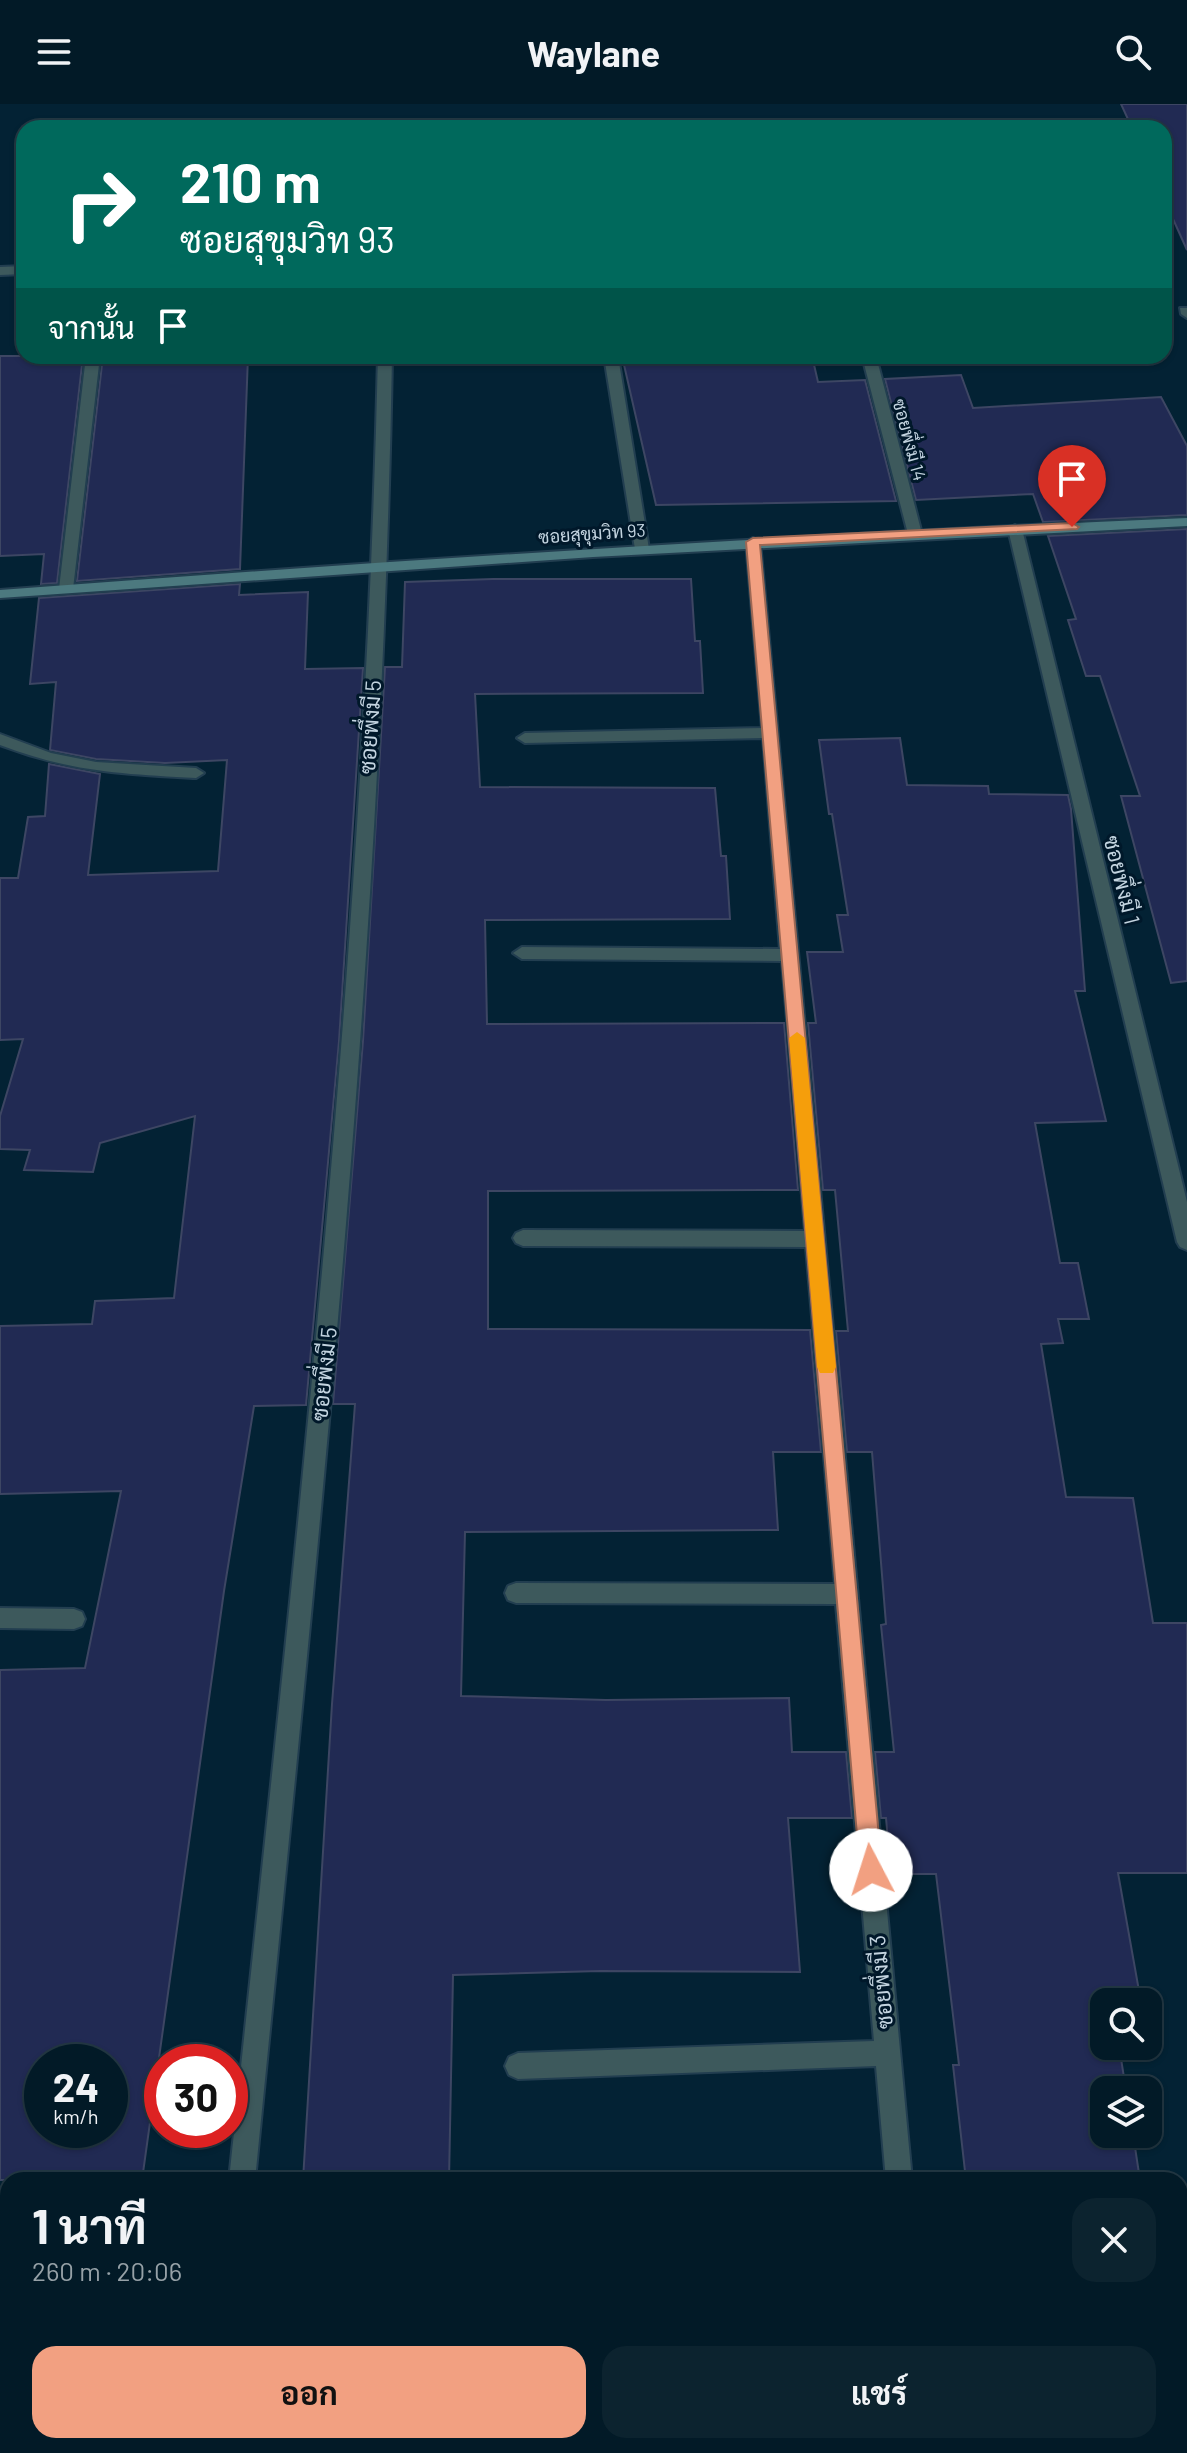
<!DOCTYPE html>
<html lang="th">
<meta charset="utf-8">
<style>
:root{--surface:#021a27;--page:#0c232f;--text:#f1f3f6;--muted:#96a1a7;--line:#233844;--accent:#f2a081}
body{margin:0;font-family:Barlow,Sarabun,sans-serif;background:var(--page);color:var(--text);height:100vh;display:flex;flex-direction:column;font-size:30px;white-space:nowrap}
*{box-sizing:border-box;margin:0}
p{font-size:26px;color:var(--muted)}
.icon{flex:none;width:44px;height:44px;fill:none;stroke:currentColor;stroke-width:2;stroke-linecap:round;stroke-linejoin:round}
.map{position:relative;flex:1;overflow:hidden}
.details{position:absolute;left:0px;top:2068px;width:1188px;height:282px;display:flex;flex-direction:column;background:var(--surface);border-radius:24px 24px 0 0;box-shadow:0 2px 6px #0004,0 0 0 2px var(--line)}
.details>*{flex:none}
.top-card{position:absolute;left:16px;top:16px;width:1156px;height:244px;border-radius:24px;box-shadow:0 2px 6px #0004,0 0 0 2px var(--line);background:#00695c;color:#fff;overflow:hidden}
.controls{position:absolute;left:1090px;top:1884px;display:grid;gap:16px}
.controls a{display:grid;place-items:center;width:72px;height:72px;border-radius:16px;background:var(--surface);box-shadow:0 2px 6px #0004,0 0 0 2px var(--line);font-size:40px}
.speed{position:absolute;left:24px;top:1940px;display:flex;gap:16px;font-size:40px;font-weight:700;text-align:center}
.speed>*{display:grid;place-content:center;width:104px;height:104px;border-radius:50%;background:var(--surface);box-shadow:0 2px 6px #0004,0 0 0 2px var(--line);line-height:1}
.speed small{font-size:20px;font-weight:400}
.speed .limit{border:12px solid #d22;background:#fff;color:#111}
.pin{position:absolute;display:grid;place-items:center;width:68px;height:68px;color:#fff;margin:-82px -34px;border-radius:50% 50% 50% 0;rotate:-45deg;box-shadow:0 0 8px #0007}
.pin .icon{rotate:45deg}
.me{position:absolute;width:88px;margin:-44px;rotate:355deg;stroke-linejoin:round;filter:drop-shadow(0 0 6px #0008)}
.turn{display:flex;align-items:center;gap:28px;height:168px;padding:0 32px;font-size:36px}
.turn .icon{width:104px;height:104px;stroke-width:2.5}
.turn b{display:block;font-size:56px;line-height:68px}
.then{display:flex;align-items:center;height:76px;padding:0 32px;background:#0003;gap:16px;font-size:30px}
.round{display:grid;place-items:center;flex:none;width:84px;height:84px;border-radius:24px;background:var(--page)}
.head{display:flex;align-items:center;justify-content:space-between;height:136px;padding:0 32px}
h1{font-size:48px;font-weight:700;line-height:60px}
.primary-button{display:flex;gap:16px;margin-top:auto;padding:16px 32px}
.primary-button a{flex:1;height:92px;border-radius:24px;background:var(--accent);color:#111;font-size:32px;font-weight:700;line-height:92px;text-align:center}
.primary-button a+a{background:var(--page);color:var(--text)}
header{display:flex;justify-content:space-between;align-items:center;height:104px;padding:0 32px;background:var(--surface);font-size:36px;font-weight:700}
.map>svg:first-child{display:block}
.building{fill:#212a53;stroke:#3d4663;stroke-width:2;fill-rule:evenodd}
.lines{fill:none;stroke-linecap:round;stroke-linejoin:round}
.lane-casing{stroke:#223e50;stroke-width:4}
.street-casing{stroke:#223e50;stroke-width:4}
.secondary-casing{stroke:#223e50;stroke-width:4}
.lane{fill:#3d595c;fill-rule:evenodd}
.street{fill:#3d595c;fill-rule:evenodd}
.secondary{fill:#4c797f;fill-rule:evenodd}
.route{fill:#f2a081;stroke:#9d6854;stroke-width:2}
.slow{fill:#f59e0b}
.labels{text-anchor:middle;stroke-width:6;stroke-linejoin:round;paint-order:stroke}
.far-street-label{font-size:18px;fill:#c3d4e0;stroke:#00182a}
.street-label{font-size:22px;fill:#c3d4e0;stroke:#00182a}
</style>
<header><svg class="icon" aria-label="menu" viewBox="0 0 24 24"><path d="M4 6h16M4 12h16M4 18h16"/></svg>Waylane<svg class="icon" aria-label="search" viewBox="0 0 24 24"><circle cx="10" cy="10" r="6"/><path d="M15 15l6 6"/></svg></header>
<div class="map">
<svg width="1187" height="2349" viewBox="0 0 1187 2349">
<rect width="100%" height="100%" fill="#032234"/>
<!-- building -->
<path class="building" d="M 1121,0 L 1187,0 L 1187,146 L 1164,95 L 1164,24 L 1132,24 Z
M 0,252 L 83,252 L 57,479 L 41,480 L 44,450 L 0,452 Z
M 103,252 L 248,252 L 240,465 L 77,477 Z
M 622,252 L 812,252 L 818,278 L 865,276 L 896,397 L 656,401 Z
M 961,271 L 973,304 L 1161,293 L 1187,342 L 1187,411 L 1043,418 L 1033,390 L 916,396 L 885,275 Z
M 1187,425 L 1187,877 L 1171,879 L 1121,692 L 1140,692 L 1100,572 L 1086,572 L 1068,516 L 1076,515 L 1048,432 Z
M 493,475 L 691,475 L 695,537 L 700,537 L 703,589 L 475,590 L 480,683 L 715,684 L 721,752 L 726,752 L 730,815 L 485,816 L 487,920 L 784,919 L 798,1086 L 488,1087 L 488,1225 L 810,1226 L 821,1348 L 773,1348 L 778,1426 L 465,1428 L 461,1592 L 606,1596 L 789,1594 L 792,1648 L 846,1648 L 852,1714 L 788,1714 L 800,1868 L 600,1867 L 453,1871 L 449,2076 L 303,2076 L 332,1600 L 355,1300 L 333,1300 L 363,937 L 385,563 L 402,563 L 405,478 Z
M 240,480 L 239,491 L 308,488 L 305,565 L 363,564 L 339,937 L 306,1301 L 254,1302 L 224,1487 L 142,2076 L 0,2076 L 0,1566 L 85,1564 L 121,1387 L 0,1390 L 0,1222 L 92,1220 L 95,1197 L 174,1194 L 195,1012 L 100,1039 L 93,1068 L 24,1066 L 30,1046 L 0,1045 L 0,1012 L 23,935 L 0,936 L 0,774 L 18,774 L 28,713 L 45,712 L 49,660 L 100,670 L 88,771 L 218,767 L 227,656 L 165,659 L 96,655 L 50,646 L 56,578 L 30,580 L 39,494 ZM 42,1958 L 110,1958 L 110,2026 L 42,2026 Z
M 900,634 L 907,681 L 988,682 L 989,690 L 1068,691 L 1071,705 L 1085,887 L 1075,887 L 1106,1017 L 1035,1019 L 1060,1159 L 1078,1159 L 1089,1215 L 1058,1215 L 1063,1239 L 1041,1240 L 1066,1393 L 1133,1394 L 1153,1519 L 1187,1519 L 1187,1769 L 1118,1769 L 1141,1898 L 1104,1898 L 1104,1942 L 1119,1942 L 1126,1986 L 1104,1986 L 1104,2030 L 1133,2030 L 1140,2076 L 966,2076 L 953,1961 L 959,1961 L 936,1770 L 891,1770 L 886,1714 L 881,1714 L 875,1648 L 894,1648 L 881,1521 L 886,1520 L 872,1348 L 847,1348 L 836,1227 L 848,1227 L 835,1086 L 823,1086 L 808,919 L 816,919 L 807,848 L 843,848 L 837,811 L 848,811 L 832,710 L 829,710 L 819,636 Z"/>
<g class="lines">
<defs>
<path id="lane" d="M 86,252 L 100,252 L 73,485 L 66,489 L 59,485 Z
M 604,252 L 618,252 L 649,445 L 642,449 L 635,445 Z
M 0,630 L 51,649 L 96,658 L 196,664 L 204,669 L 196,674 C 122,670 71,668 0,641 Z"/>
<path id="street" d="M 24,162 L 24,170 L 0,171 L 0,163 Z
M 1180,204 L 1187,204 L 1187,214 L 1181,210 Z
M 378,252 L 392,252 C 382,862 315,1469 255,2076 L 229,2076 C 293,1469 364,862 378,252 Z
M 862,252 L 876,252 L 922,430 L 920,433 L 915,434 L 908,430 Z
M 1015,421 L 1022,425 L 1187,1098 L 1187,1146 L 1180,1143 L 1177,1138 L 1008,425 Z
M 753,434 L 760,438 L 912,2076 L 886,2076 L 876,1962 L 518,1975 L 509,1971 L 505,1962 L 509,1953 L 518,1949 L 874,1937 L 836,1500 L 516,1499 L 508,1496 L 505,1489 L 508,1482 L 516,1479 L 835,1480 L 806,1143 L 523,1142 L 516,1139 L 513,1134 L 516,1129 L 523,1126 L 805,1127 L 782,857 L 522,855 L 513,849 L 522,843 L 780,845 L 763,634 L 525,639 L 517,634 L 525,629 L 762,624 L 746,438 Z
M 0,1504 L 74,1505 L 82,1508 L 85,1515 L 82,1522 L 74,1525 L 0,1524 Z
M 201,2342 L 229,2342 L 228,2349 L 200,2349 Z
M 909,2342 L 937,2342 L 937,2349 L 909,2349 Z"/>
<path id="secondary" d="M 1187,414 L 1187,422 L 593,453 L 0,494 L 0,486 C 395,456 791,431 1187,414 Z"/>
</defs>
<!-- lane casing -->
<use href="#lane" class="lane-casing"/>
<!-- street casing -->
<use href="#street" class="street-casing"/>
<!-- secondary casing -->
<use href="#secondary" class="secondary-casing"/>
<!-- lane -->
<use href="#lane" class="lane"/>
<!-- street -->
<use href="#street" class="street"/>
<!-- secondary -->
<use href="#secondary" class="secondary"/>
</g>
<!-- route -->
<path class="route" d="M 1072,419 L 1079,423 L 1077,425 L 760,441 L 882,1766 L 879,1773 L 871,1776 L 863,1773 L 860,1766 L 746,438 L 753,434 Z"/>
<!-- slow -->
<path class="slow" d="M 797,928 L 805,934 L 836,1263 L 833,1269 L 820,1269 L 817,1263 L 789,934 Z"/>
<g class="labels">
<!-- far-street labels -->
<g class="far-street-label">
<text transform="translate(909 336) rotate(75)" y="6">ซอยพึ่งมี 14</text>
<text transform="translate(592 430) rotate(-4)" y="6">ซอยสุขุมวิท 93</text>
</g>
<!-- street labels -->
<g class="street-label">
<text transform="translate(370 623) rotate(-86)" y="8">ซอยพึ่งมี 5</text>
<text transform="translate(1122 776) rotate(76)" y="8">ซอยพึ่งมี 1</text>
<text transform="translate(324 1270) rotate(-84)" y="8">ซอยพึ่งมี 5</text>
<text transform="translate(881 1878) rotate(-95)" y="8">ซอยพึ่งมี 3</text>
</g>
</g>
</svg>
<div class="controls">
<a><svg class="icon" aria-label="search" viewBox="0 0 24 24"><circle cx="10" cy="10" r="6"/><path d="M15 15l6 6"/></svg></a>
<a><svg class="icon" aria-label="layers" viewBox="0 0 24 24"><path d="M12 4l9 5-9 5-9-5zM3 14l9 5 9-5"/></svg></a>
</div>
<div class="speed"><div>24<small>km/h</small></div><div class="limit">30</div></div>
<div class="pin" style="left:1072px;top:423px;background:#d93025"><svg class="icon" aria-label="arrive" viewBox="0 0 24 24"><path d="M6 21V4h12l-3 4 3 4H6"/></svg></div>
<svg class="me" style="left:871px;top:1766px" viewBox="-20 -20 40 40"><circle r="19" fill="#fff"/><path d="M0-13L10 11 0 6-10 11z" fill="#f2a081"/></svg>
<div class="top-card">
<div class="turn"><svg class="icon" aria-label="right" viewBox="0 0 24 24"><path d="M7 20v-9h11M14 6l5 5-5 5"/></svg><div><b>210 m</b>ซอยสุขุมวิท 93</div></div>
<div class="then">จากนั้น<svg class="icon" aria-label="arrive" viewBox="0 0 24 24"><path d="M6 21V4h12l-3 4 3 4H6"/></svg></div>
</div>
<section class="details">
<div class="head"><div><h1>1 นาที</h1><p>260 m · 20:06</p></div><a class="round"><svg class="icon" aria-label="close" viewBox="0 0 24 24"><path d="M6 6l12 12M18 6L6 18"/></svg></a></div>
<div class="primary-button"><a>ออก</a><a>แชร์</a></div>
</section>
</div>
